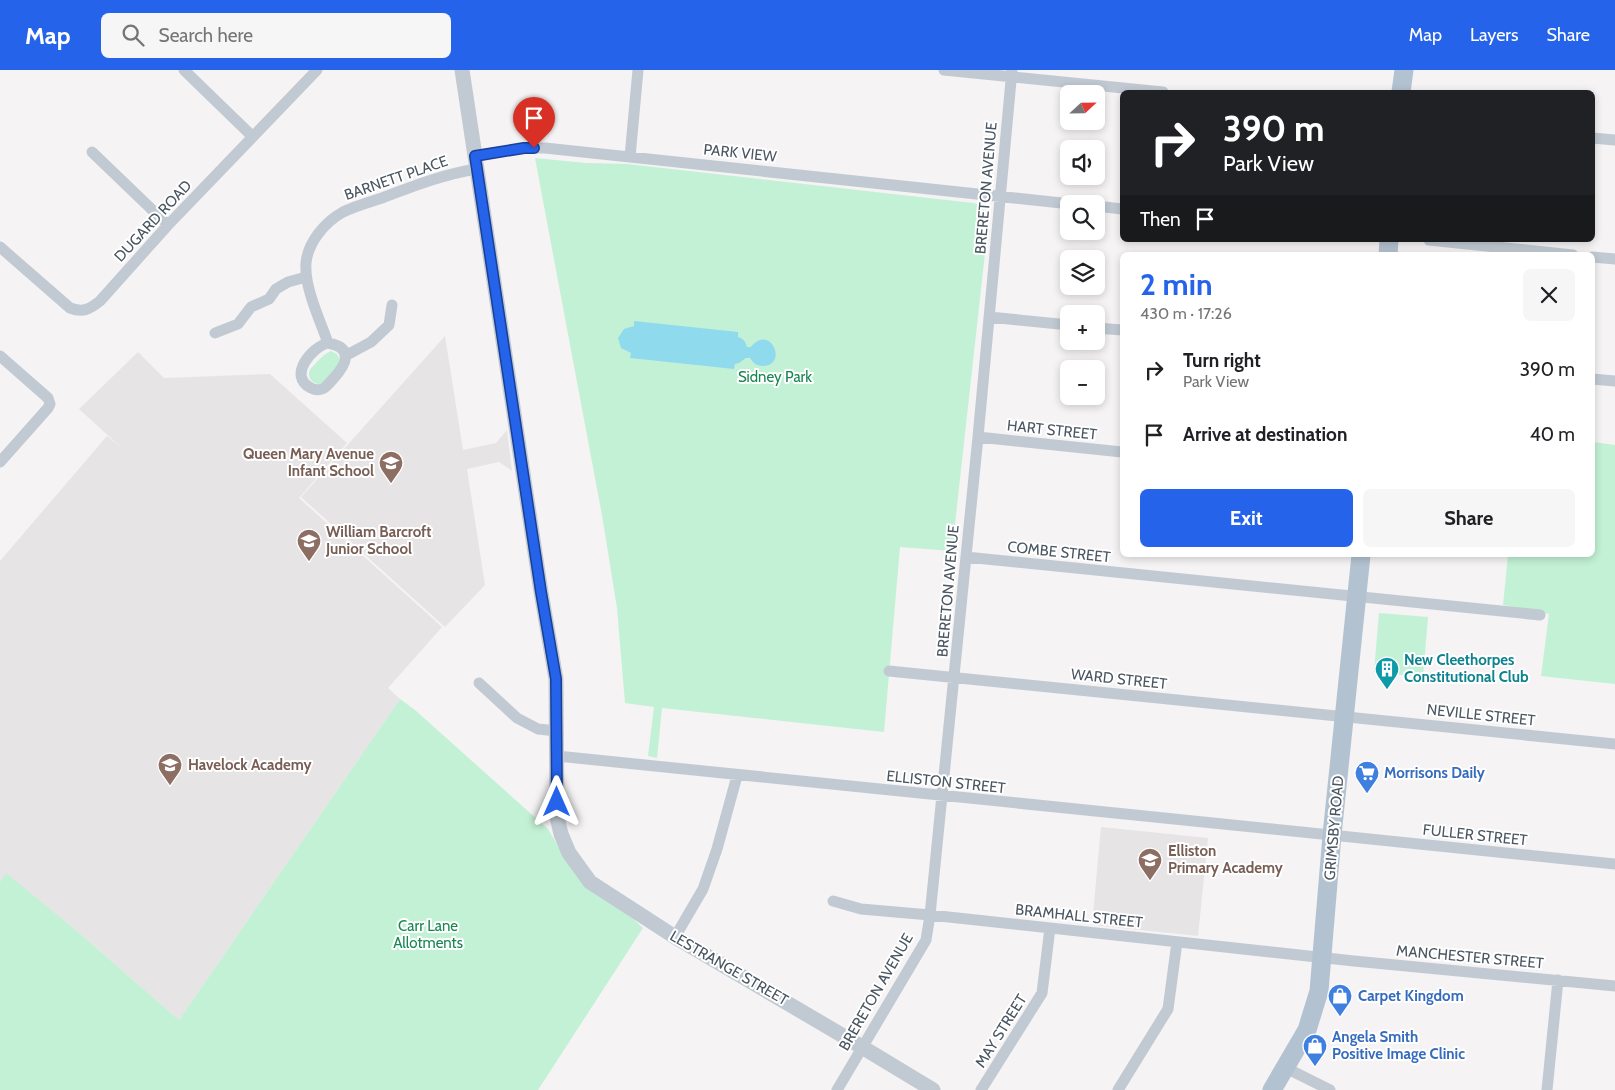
<!DOCTYPE html>
<meta charset="utf-8">
<style>
:root{--surface:#fff;--page:#f6f6f6;--text:#202124;--muted:#757577;--accent:#2563eb}
body{margin:0;font-family:Cabin,sans-serif;background:var(--page);color:var(--text);height:100vh;display:flex;flex-direction:column;font-size:19px;white-space:nowrap}
*{box-sizing:border-box;margin:0}
p{font-size:16px;color:var(--muted)}
.icon{flex:none;width:28px;height:28px;fill:none;stroke:currentColor;stroke-width:2;stroke-linecap:round;stroke-linejoin:round}
.map{position:relative;flex:1;overflow:hidden}
.side{position:absolute;left:1120px;top:182px;width:475px;height:305px;display:flex;flex-direction:column;background:var(--surface);border-radius:8px;box-shadow:0 2px 8px #0003}
.side>*{flex:none}
.top-card{position:absolute;left:1120px;top:20px;width:475px;height:152px;border-radius:8px;box-shadow:0 2px 8px #0003;background:#202124;color:#fff;overflow:hidden}
.needle{width:32px;rotate:68deg}
.controls{position:absolute;left:1060px;top:15px;display:grid;gap:10px}
.controls a{display:grid;place-items:center;width:45px;height:45px;border-radius:8px;background:var(--surface);box-shadow:0 2px 8px #0003;font-size:25px}
.pin{position:absolute;display:grid;place-items:center;width:42px;height:42px;color:#fff;margin:-51px -21px;border-radius:50% 50% 50% 0;rotate:-45deg;box-shadow:0 0 5px #0007}
.pin .icon{rotate:45deg}
.me{position:absolute;width:55px;margin:-28px;rotate:0deg;stroke-linejoin:round;filter:drop-shadow(0 0 4px #0008)}
.turn{display:flex;align-items:center;gap:18px;height:105px;padding:0 20px;font-size:22px}
.turn .icon{width:65px;height:65px;stroke-width:2.5}
.turn b{display:block;font-size:35px;line-height:42px}
.then{display:flex;align-items:center;height:48px;padding:0 20px;background:#0003;gap:10px;font-size:19px}
.round{display:grid;place-items:center;flex:none;width:52px;height:52px;border-radius:8px;background:var(--page)}
.summary{display:flex;align-items:center;justify-content:space-between;height:85px;padding:0 20px}
h1{font-size:30px;font-weight:800;line-height:38px;color:var(--accent)}
.action{display:flex;gap:10px;margin-top:auto;padding:10px 20px}
.action a{flex:1;height:58px;border-radius:8px;background:var(--accent);color:#fff;font-size:20px;font-weight:800;line-height:58px;text-align:center}
.action a+a{background:var(--page);color:var(--text)}
ul{padding:0;list-style:none}
li{display:flex;align-items:center;gap:15px;height:65px;padding:0 20px}
li div{flex:1}
li b{display:block;font-size:19px}
li em{font-style:normal}
header{display:flex;align-items:center;gap:30px;box-sizing:border-box;height:70px;padding:0 25px;background:var(--accent);color:#fff}
header strong{font-size:24px}
nav{display:flex;gap:28px;margin-inline-start:auto;font-size:18px}
.search{width:350px;height:45px;background:var(--page);display:flex;align-items:center;gap:12px;box-sizing:border-box;padding:0 18px;border-radius:8px;color:var(--muted);font-size:19px}
.map>svg:first-child{display:block}
.education{fill:#e6e4e5}
.green{fill:#c3f1d5}
.water{fill:#90daee}
.lines{fill:none;stroke-linecap:round;stroke-linejoin:round}
.minor{stroke:#c1cad2;stroke-width:11}
.tertiary{stroke:#c1cad2;stroke-width:15}
.primary{stroke:#b3c2d1;stroke-width:19}
.route-casing{stroke:#184099;stroke-width:12}
.route{stroke:#2563eb;stroke-width:9}
.labels{text-anchor:middle;stroke-width:4;stroke-linejoin:round;paint-order:stroke}
.street-label{font-size:15px;fill:#4a5661;stroke:#fff}
.park-label{font-size:15px;fill:#17864f;stroke:#fff}
.education-label{font-size:15px;font-weight:bold;fill:#785e54;stroke:#fff;text-anchor:start}
.culture-label{font-size:15px;font-weight:bold;fill:#0d838f;stroke:#fff;text-anchor:start}
.shop-label{font-size:15px;font-weight:bold;fill:#366cbe;stroke:#fff;text-anchor:start}
</style>
<header>
<strong>Map</strong>
<div class="search"><svg class="icon" aria-label="search" viewBox="0 0 24 24"><circle cx="10" cy="10" r="6"/><path d="M15 15l6 6"/></svg>Search here</div>
<nav><a>Map</a><a>Layers</a><a>Share</a></nav>
</header>
<div class="map">
<svg width="1615" height="1020" viewBox="0 0 1615 1020">
<rect width="100%" height="100%" fill="#f5f3f3"/>
<!-- education -->
<path class="education" d="M 445,266 L 463,380 L 496,373 L 507,360 L 512,401 L 499,392 L 467,399 L 485,515 L 445,557 L 301,427 Z
M 138,282 L 164,308 L 270,304 L 347,373 L 299,428 L 442,557 L 388,618 L 400,629 L 179,950 L 78,862 L 6,804 L 0,812 L 0,491 L 107,366 L 124,380 L 79,339 Z
M 1101,757 L 1208,768 L 1198,866 L 1092,855 Z"/>
<!-- green -->
<path class="green" d="M 535,88 L 586,93 L 627,94 L 973,133 L 981,135 C 986,142 988,147 988,156 L 952,481 L 900,477 L 884,662 L 662,638 L 657,688 L 648,686 L 654,637 L 625,633 L 617,538 L 602,445 Z
M 331,281 L 337,284 L 340,290 C 337,297 330,309 323,313 C 314,317 306,307 310,300 C 311,297 314,296 315,294 C 321,288 324,284 331,281 Z
M 1593,372 L 1615,375 L 1615,614 L 1541,606 L 1549,544 L 1503,535 L 1508,485 L 1592,485 Z
M 1379,543 L 1428,547 L 1423,607 L 1374,602 Z
M 400,629 L 415,640 L 548,759 L 562,783 L 643,858 L 538,1020 L 0,1020 L 0,812 L 6,803 L 78,862 L 179,950 Z"/>
<!-- water -->
<path class="water" d="M 634,251 L 738,262 L 738,267 C 744,269 745,271 747,277 L 751,277 C 770,253 789,295 763,296 C 757,296 753,293 750,288 L 746,288 L 739,293 L 735,294 L 734,299 L 630,288 L 631,283 L 621,278 L 618,268 L 624,259 L 634,256 Z"/>
<g class="lines">
<!-- minor -->
<path class="minor" d="M 184,0 L 252,66
M 944,0 L 1163,22
M 1592,68 L 1615,70
M 92,82 L 168,155
M 475,86 L 524,78 L 545,78 L 1071,134
M 630,87 L 638,0
M 1096,136 L 1122,139
M 1429,170 L 1573,185
M 0,177 L 70,238 C 83,243 90,239 100,231 L 168,155 L 317,0
M 1592,187 L 1615,189
M 989,247 L 1069,255
M 1096,258 L 1122,260
M 215,263 L 238,254 L 251,237 L 269,229 L 276,219 L 288,212 L 306,207
M 328,273 C 320,250 304,217 306,193 C 308,172 325,152 343,142 C 355,136 370,132 382,128 C 414,116 444,104 477,99
M 328,273 C 355,278 346,295 333,309 C 330,312 326,318 322,319 C 318,320 314,320 311,318 C 287,306 312,277 328,273 Z
M 0,286 L 48,328 L 50,334 L 48,338 L 0,392
M 345,286 L 371,272 L 389,255 L 392,235
M 1592,309 L 1615,311
M 978,367 L 1122,382
M 966,487 L 1540,545
M 889,601 L 1615,674
M 479,613 L 517,648 L 538,659 L 557,661
M 557,686 L 1615,794
M 833,831 L 861,839 L 930,845 L 1354,891 L 1615,916
M 675,867 L 703,819 L 717,779 L 737,706
M 1286,998 L 1330,1020
M 837,1020 L 926,870 L 930,845 L 978,367 L 1012,0
M 981,1020 L 1042,923 L 1050,858
M 1118,1020 L 1168,939 L 1177,872
M 1547,1020 L 1558,910"/>
<!-- tertiary -->
<path class="tertiary" d="M 462,0 L 541,522 L 556,609 L 557,747 L 561,764 L 569,783 L 590,812 L 675,867 L 862,977 L 933,1020"/>
<!-- primary -->
<path class="primary" d="M 1401,22 L 1404,0
M 1388,185 L 1389,170
M 1272,1020 L 1307,960 L 1319,921 L 1332,765 L 1361,485"/>
</g>
<g class="lines">
<defs>
<path id="route" d="M 534,78 L 524,78 L 475,86 L 541,522 L 556,609 L 557,732"/>
</defs>
<!-- route casing -->
<use href="#route" class="route-casing"/>
<!-- route -->
<use href="#route" class="route"/>
</g>
<!-- icons -->
<defs>
<symbol id="school-pin" viewBox="-11 -11 22 30"><path d="M0 17L-7.5 6A9.5 9.5 0 1 1 7.5 6Z" fill="#8d6e63" stroke="#fff"/><path d="M0-5L7-2L0 1L-7-2ZM-4 1L0 2.5L4 1V4Q0 6-4 4Z" fill="#fff"/></symbol>
<symbol id="building-pin" viewBox="-11 -11 22 30"><path d="M0 17L-7.5 6A9.5 9.5 0 1 1 7.5 6Z" fill="#0f9aa8" stroke="#fff"/><path d="M-4-6H4V6H1V3H-1V6H-4ZM-2.5-4.3h1.7v1.8h-1.7ZM.8-4.3h1.7v1.8H.8ZM-2.5-1h1.7V.8h-1.7ZM.8-1h1.7V.8H.8Z" fill="#fff"/></symbol>
<symbol id="supermarket-pin" viewBox="-11 -11 22 30"><path d="M0 17L-7.5 6A9.5 9.5 0 1 1 7.5 6Z" fill="#3f7fe0" stroke="#fff"/><path d="M-6-5.5h2.5l.6 2H6L4.5 2H-2.5L-4.4-4H-6ZM-1.5 3.2a1.3 1.3 0 1 0 .1 0ZM3 3.2a1.3 1.3 0 1 0 .1 0Z" fill="#fff"/></symbol>
<symbol id="shop-pin" viewBox="-11 -11 22 30"><path d="M0 17L-7.5 6A9.5 9.5 0 1 1 7.5 6Z" fill="#3f7fe0" stroke="#fff"/><path d="M-5-2.5h2.3a2.7 3.5 0 0 1 5.4 0H5L5.5 6h-11ZM-1.5-2.5h3a1.5 2.3 0 0 0-3 0Z" fill="#fff"/></symbol>
</defs>
<g fill-rule="evenodd">
<use href="#school-pin" x="377" y="379" width="28" height="38"/>
<use href="#school-pin" x="295" y="457" width="28" height="38"/>
<use href="#building-pin" x="1373" y="585" width="28" height="38"/>
<use href="#school-pin" x="156" y="681" width="28" height="38"/>
<use href="#supermarket-pin" x="1353" y="689" width="28" height="38"/>
<use href="#school-pin" x="1136" y="776" width="28" height="38"/>
<use href="#shop-pin" x="1326" y="912" width="28" height="38"/>
<use href="#shop-pin" x="1301" y="962" width="28" height="38"/>
</g>
<g class="labels">
<!-- street labels -->
<g class="street-label">
<text transform="translate(740 83) rotate(6)" y="5">PARK VIEW</text>
<text transform="translate(396 108) rotate(-19)" y="5">BARNETT PLACE</text>
<text transform="translate(986 118) rotate(-85)" y="5">BRERETON AVENUE</text>
<text transform="translate(153 151) rotate(-47)" y="5">DUGARD ROAD</text>
<text transform="translate(1052 360) rotate(6)" y="5">HART STREET</text>
<text transform="translate(1059 482) rotate(6)" y="5">COMBE STREET</text>
<text transform="translate(948 521) rotate(-85)" y="5">BRERETON AVENUE</text>
<text transform="translate(1119 609) rotate(6)" y="5">WARD STREET</text>
<text transform="translate(1481 645) rotate(6)" y="5">NEVILLE STREET</text>
<text transform="translate(946 712) rotate(6)" y="5">ELLISTON STREET</text>
<text transform="translate(1334 758) rotate(-85)" y="5">GRIMSBY ROAD</text>
<text transform="translate(1475 765) rotate(6)" y="5">FULLER STREET</text>
<text transform="translate(1079 846) rotate(6)" y="5">BRAMHALL STREET</text>
<text transform="translate(1470 887) rotate(5)" y="5">MANCHESTER STREET</text>
<text transform="translate(729 898) rotate(30)" y="5">LESTRANGE STREET</text>
<text transform="translate(876 922) rotate(-60)" y="5">BRERETON AVENUE</text>
<text transform="translate(1001 961) rotate(-58)" y="5">MAY STREET</text>
</g>
<!-- park labels -->
<g class="park-label">
<text x="775" y="312">Sidney Park</text>
<text x="428" y="861">Carr Lane<tspan x="428" dy="17">Allotments</tspan></text>
</g>
<!-- education labels -->
<g class="education-label">
<text x="374" y="389" text-anchor="end">Queen Mary Avenue<tspan x="374" dy="17">Infant School</tspan></text>
<text x="326" y="467">William Barcroft<tspan x="326" dy="17">Junior School</tspan></text>
<text x="188" y="700">Havelock Academy</text>
<text x="1168" y="786">Elliston<tspan x="1168" dy="17">Primary Academy</tspan></text>
</g>
<!-- culture labels -->
<g class="culture-label">
<text x="1404" y="595">New Cleethorpes<tspan x="1404" dy="17">Constitutional Club</tspan></text>
</g>
<!-- shop labels -->
<g class="shop-label">
<text x="1384" y="708">Morrisons Daily</text>
<text x="1358" y="931">Carpet Kingdom</text>
<text x="1332" y="972">Angela Smith<tspan x="1332" dy="17">Positive Image Clinic</tspan></text>
</g>
</g>
</svg>
<div class="controls">
<a><svg class="needle" viewBox="-14 -14 28 28"><path d="M0-13l5 13h-10z" fill="#e53935"/><path d="M0 13l5-13h-10z" fill="#757577"/></svg></a>
<a><svg class="icon" aria-label="sound" viewBox="0 0 24 24"><path d="M4 9h4l5-4v14l-5-4H4zM17 9q2 3 0 6"/></svg></a>
<a><svg class="icon" aria-label="search" viewBox="0 0 24 24"><circle cx="10" cy="10" r="6"/><path d="M15 15l6 6"/></svg></a>
<a><svg class="icon" aria-label="layers" viewBox="0 0 24 24"><path d="M12 4l9 5-9 5-9-5zM3 14l9 5 9-5"/></svg></a>
<a>+</a>
<a>−</a>
</div>
<div class="pin" style="left:534px;top:78px;background:#d93025"><svg class="icon" aria-label="arrive" viewBox="0 0 24 24"><path d="M6 21V4h12l-3 4 3 4H6"/></svg></div>
<svg class="me" style="left:557px;top:732px" viewBox="-20 -20 40 40"><path d="M0-17L14 15 0 8-14 15z" fill="#2563eb" stroke="#fff" stroke-width="4"/></svg>
<div class="top-card">
<div class="turn"><svg class="icon" aria-label="right" viewBox="0 0 24 24"><path d="M7 20v-9h11M14 6l5 5-5 5"/></svg><div><b>390 m</b>Park View</div></div>
<div class="then">Then<svg class="icon" aria-label="arrive" viewBox="0 0 24 24"><path d="M6 21V4h12l-3 4 3 4H6"/></svg></div>
</div>
<section class="side">
<div class="summary"><div><h1>2 min</h1><p>430 m · 17:26</p></div><a class="round"><svg class="icon" aria-label="close" viewBox="0 0 24 24"><path d="M6 6l12 12M18 6L6 18"/></svg></a></div>
<ul>
<li><svg class="icon" aria-label="right" viewBox="0 0 24 24"><path d="M7 20v-9h11M14 6l5 5-5 5"/></svg><div><b>Turn right</b><p>Park View</p></div><em>390 m</em></li>
<li><svg class="icon" aria-label="arrive" viewBox="0 0 24 24"><path d="M6 21V4h12l-3 4 3 4H6"/></svg><div><b>Arrive at destination</b></div><em>40 m</em></li>
</ul>
<div class="action"><a>Exit</a><a>Share</a></div>
</section>
</div>
